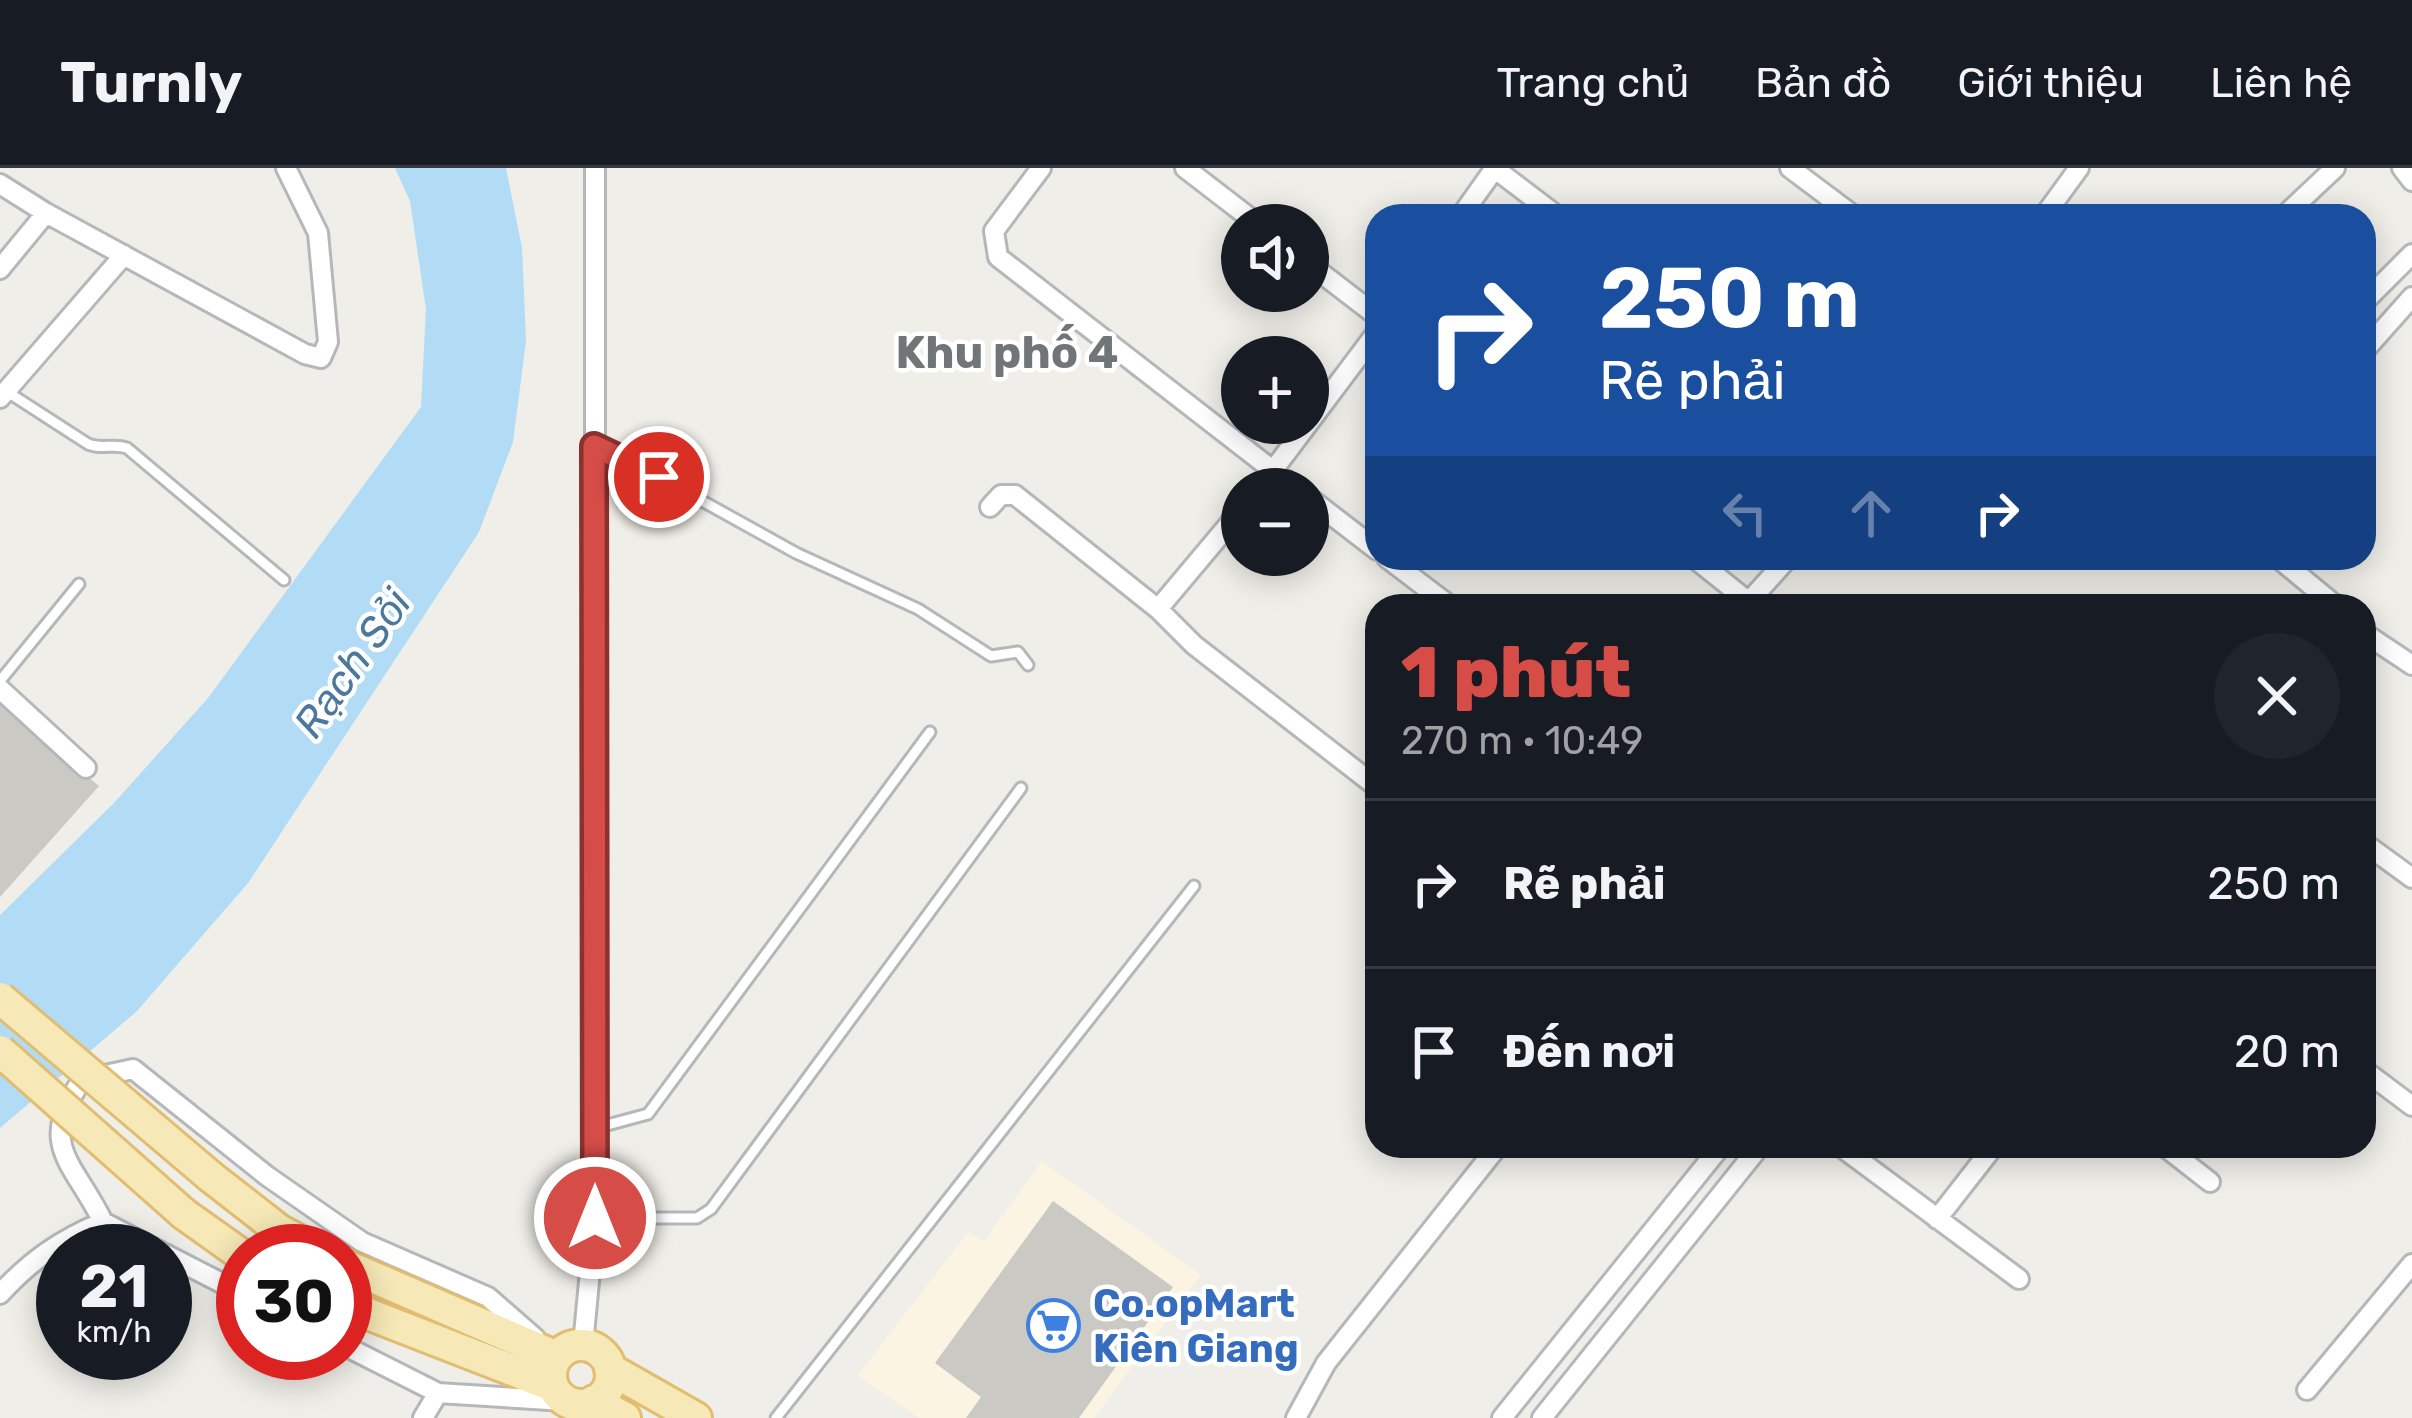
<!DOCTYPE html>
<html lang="vi">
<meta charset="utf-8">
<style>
:root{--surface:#171b24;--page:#20242c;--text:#f1f3f6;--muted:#9ea1a6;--line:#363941;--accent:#d64d48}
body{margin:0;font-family:Rubik,sans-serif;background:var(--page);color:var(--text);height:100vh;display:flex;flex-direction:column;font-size:45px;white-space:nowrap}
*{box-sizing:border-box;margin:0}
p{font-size:39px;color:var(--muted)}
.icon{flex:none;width:66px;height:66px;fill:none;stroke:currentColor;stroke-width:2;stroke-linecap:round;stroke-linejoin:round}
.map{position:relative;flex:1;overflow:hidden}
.sheet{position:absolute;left:1365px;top:426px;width:1011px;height:564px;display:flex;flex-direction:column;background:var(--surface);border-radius:36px;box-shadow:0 6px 30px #0003}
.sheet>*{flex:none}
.top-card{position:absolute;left:1365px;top:36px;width:1011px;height:366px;border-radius:36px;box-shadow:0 6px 30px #0003;background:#1a4fa0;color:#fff;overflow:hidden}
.controls{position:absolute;left:1221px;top:36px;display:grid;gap:24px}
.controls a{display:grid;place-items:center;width:108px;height:108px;border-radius:50%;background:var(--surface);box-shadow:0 6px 30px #0003;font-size:60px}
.speed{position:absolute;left:36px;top:1056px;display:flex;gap:24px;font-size:60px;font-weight:700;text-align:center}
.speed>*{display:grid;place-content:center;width:156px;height:156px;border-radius:50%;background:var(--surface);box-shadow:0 6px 30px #0003;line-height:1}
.speed small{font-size:30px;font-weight:400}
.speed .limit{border:18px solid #d22;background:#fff;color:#111}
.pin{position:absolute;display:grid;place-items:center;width:102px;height:102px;color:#fff;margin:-51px;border:6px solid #fff;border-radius:50%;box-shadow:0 3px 12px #0007}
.me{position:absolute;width:132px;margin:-66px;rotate:0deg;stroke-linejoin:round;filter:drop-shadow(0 0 9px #0008)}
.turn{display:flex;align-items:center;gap:42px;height:252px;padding:0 36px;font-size:54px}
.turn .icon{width:156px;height:156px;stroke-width:2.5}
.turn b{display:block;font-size:84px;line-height:102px}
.lanes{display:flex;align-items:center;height:114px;padding:0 36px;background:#0003;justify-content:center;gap:60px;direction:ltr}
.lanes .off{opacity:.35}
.round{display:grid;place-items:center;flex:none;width:126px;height:126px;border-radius:63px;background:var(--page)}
.overview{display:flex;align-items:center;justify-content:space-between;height:204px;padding:0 36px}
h1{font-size:72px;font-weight:800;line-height:90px;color:var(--accent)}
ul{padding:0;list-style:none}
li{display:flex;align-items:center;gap:36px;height:168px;padding:0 36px;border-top:3px solid var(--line)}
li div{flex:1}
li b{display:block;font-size:45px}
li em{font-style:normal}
header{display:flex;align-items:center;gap:72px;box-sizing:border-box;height:168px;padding:0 60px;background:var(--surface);border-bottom:3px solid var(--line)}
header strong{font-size:57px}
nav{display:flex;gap:66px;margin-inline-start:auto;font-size:42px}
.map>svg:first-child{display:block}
.commercial{fill:#fbf4e2}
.water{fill:#b2dbf6}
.building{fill:#cbc9c4}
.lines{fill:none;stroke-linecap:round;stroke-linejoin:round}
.lane-casing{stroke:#b5b8bb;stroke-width:15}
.street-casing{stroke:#b5b8bb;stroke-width:24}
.primary-casing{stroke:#e2bd6f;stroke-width:36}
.lane{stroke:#fff;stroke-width:9}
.street{stroke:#fff;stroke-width:18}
.primary{stroke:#f6e9b7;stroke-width:30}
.primary-bridge-casing{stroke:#e2bd6f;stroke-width:36;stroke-linecap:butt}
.primary-bridge{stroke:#f6e9b7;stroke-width:30}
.route-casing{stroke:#8b322f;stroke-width:30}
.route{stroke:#d64d48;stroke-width:21}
.labels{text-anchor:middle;stroke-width:9;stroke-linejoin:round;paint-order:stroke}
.shop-label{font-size:39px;font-weight:bold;fill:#366cbe;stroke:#fff;text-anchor:start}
.water-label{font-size:42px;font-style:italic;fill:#4c789e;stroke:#fff}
.quarter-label{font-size:45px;font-weight:bold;fill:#707578;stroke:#fff}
</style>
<header>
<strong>Turnly</strong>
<nav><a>Trang chủ</a><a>Bản đồ</a><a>Giới thiệu</a><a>Liên hệ</a></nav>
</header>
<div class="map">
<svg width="2412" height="1250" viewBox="0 0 2412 1250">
<rect width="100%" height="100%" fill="#efeee8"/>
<!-- commercial -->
<path class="commercial" d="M 1042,993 L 1201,1107 L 1094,1250 L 919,1250 L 857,1208 L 968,1064 L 984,1073 Z"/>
<!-- water -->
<path class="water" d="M 395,0 L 506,0 L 522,80 L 526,173 L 513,274 L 479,364 L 248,715 L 137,843 L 0,960 L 0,747 L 114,635 L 208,530 L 421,239 L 426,141 L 410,33 Z"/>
<!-- building -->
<path class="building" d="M 0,537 L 99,618 L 0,729 Z
M 1053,1033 L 1173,1119 L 1079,1250 L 966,1250 L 981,1229 L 935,1195 Z"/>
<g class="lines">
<defs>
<path id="lane" d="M 6,223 L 88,276 C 102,282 113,275 127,280 L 284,412
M 594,278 L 659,309 L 796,385 L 918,441 L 991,488 L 1018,484 L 1028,497
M 0,513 L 79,416
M 596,960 L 648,946 L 930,564
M 595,1050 L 697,1050 L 711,1041 L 1021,620
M 776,1250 L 1194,718"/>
<path id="street" d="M 1041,0 L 994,63 L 998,89 L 1297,321
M 1185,0 L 1259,57
M 1494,0 L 1557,48
M 1790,0 L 1854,48
M 2402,0 L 2412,13
M 0,16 L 46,45 L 305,186 L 321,190 L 328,174 L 318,65 L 286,0
M 1461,48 L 1495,0
M 2044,48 L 2079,0
M 2284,48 L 2335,0
M 1308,95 L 1377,148
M 0,101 L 46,45
M 2364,134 L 2412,86
M 2364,183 L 2412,129
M 0,230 L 124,87
M 1259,321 L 1377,164
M 1308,329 L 1377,382
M 990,339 L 1001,327 L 1015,327 L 1158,441 L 1194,477 L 1377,619
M 1387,390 L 1450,438
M 1694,390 L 1754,438
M 2278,390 L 2336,438
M 1745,438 L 1788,390
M 1158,441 L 1242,341
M 2364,465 L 2412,497
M 0,521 L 86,600
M 2364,675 L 2412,710
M 2364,902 L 2412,938
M 1840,978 L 2019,1111
M 2164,978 L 2210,1014
M 1937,1051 L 1994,978
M 103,1054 C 74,994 36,978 82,912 L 133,901 L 267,1008 L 362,1074 L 488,1129 L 535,1170
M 165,1086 L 243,1126
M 0,1126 C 30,1093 61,1071 103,1054 L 159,1083
M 583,1177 L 595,1050 L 595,0
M 345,1178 L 438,1225 L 565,1233
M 2307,1222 L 2412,1096
M 423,1250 L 438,1225
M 1296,1250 L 1326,1195 L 1498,978
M 1502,1250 L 1721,978
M 1542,1250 L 1760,978"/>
<path id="primary" d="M 211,1009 L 279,1062 L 318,1083
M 184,1046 L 243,1088
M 345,1097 L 557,1189
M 345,1137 L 553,1218
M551 1207a30 30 0 1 1 60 0a30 30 0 1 1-60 0Z
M 610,1201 L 696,1250
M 594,1233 L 625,1250"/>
</defs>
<!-- lane casing -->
<use href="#lane" class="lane-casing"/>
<!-- street casing -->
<use href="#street" class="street-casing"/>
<!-- primary casing -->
<use href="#primary" class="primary-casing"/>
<!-- lane -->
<use href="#lane" class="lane"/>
<!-- street -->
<use href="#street" class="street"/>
<!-- primary -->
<use href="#primary" class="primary"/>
<defs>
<path id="primary-bridge" d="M 0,830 L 211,1009
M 0,883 L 184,1046"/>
</defs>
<!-- primary-bridge casing -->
<use href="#primary-bridge" class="primary-bridge-casing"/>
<!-- primary-bridge -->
<use href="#primary-bridge" class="primary-bridge"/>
</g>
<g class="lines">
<defs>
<path id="route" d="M 595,1050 L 594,278 L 659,309"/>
</defs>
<!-- route casing -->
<use href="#route" class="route-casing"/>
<!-- route -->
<use href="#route" class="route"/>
</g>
<!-- icons -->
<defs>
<symbol id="supermarket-ring" viewBox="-11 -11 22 22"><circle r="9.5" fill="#fff" stroke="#3f7fe0" stroke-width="1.5"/><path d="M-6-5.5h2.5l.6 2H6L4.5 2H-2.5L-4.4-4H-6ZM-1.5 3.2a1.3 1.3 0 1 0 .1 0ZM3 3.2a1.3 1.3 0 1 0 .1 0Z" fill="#3f7fe0"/></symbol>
</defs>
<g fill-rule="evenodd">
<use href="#supermarket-ring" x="1024" y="1128" width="59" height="59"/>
</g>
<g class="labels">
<!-- shop labels -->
<g class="shop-label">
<text x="1093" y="1149">Co.opMart<tspan x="1093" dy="45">Kiên Giang</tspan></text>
</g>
<!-- water labels -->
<g class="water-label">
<text transform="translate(352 495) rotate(-55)" y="15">Rạch Sỏi</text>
</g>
<!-- quarter labels -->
<g class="quarter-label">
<text x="1007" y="200">Khu phố 4</text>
</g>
</g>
</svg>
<div class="controls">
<a><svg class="icon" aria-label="sound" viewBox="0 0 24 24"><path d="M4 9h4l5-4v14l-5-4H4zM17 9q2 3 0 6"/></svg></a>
<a>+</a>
<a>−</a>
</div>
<div class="speed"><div>21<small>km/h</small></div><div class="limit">30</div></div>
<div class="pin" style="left:659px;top:309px;background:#d93025"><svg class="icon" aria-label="arrive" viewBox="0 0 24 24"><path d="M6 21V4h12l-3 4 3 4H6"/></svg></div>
<svg class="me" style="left:595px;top:1050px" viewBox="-20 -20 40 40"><circle r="17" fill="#d64d48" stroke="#fff" stroke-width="3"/><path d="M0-11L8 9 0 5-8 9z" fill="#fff"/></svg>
<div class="top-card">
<div class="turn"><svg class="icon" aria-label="right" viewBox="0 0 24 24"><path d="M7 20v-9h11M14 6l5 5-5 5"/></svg><div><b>250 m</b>Rẽ phải</div></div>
<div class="lanes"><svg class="icon off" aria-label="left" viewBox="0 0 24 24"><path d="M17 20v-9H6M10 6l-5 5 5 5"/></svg><svg class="icon off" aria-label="ahead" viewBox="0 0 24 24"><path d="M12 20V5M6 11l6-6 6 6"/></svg><svg class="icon" aria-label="right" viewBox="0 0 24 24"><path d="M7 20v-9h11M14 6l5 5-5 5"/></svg></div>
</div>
<section class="sheet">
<div class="overview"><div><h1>1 phút</h1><p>270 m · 10:49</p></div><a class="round"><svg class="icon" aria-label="close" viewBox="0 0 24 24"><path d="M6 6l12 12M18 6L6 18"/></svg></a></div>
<ul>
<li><svg class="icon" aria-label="right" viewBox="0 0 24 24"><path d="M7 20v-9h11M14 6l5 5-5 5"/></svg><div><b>Rẽ phải</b></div><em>250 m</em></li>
<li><svg class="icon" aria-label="arrive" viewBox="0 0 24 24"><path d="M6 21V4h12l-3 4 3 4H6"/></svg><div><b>Đến nơi</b></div><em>20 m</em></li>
</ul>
</section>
</div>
